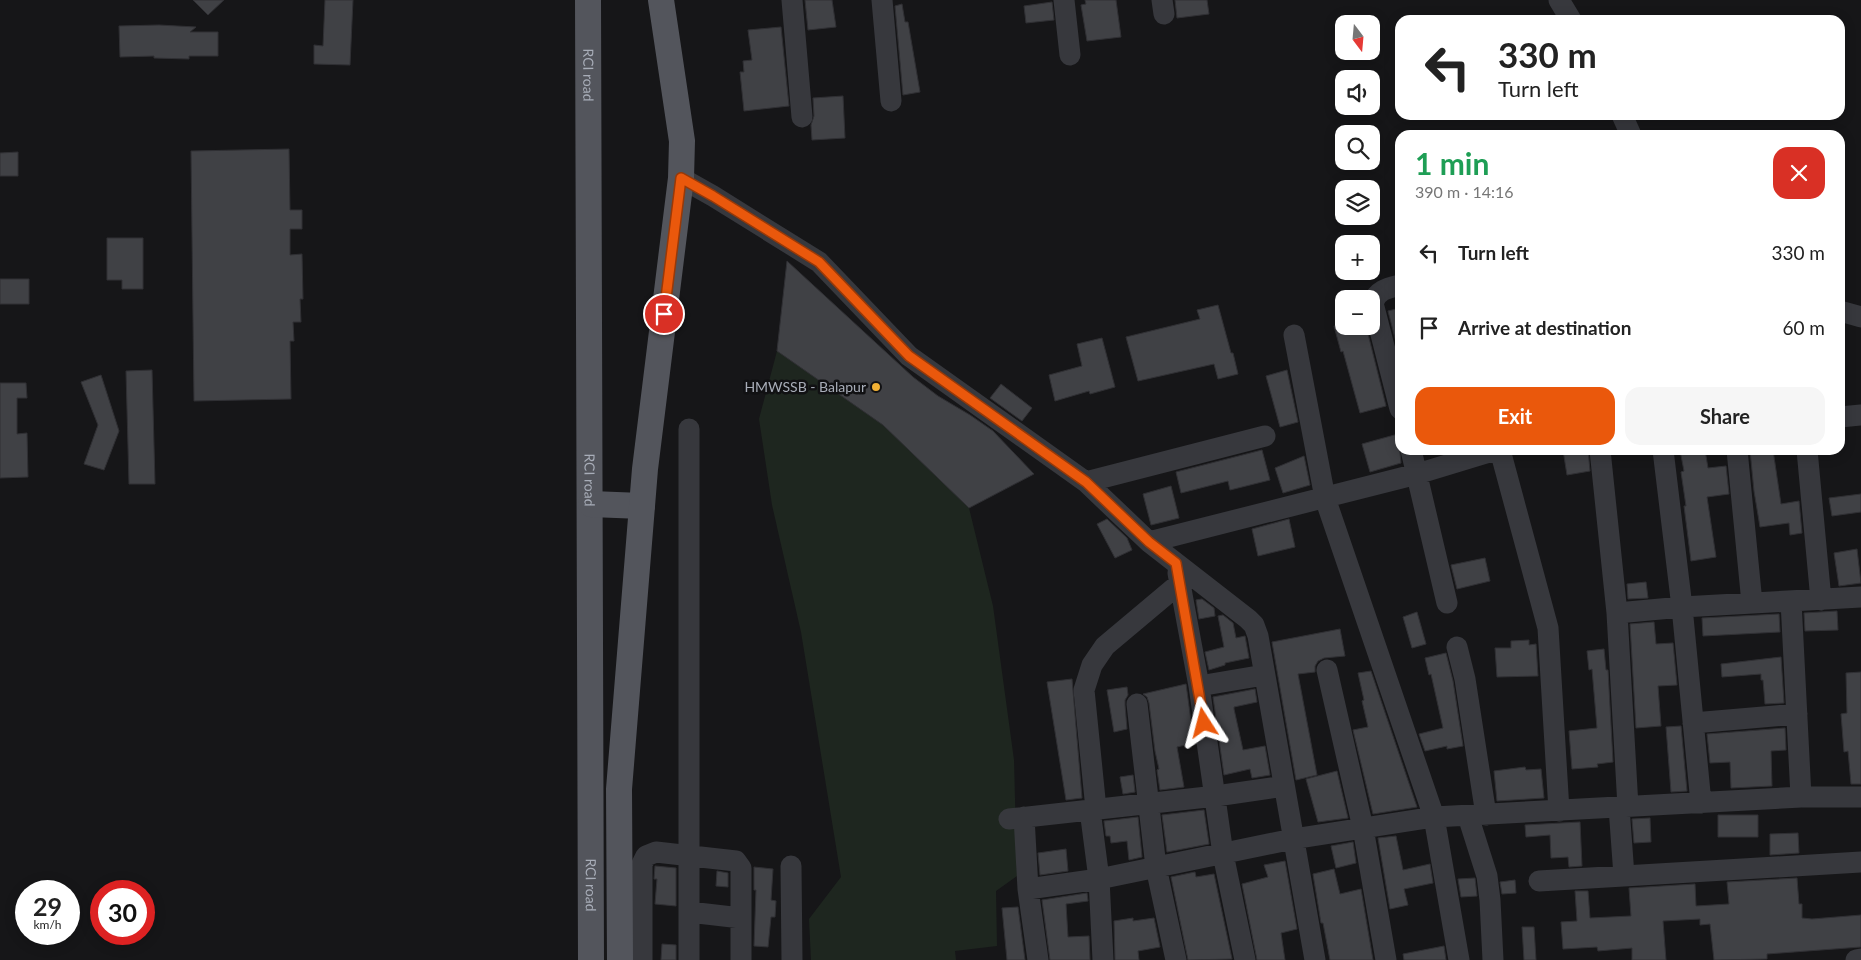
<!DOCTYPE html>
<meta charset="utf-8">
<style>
:root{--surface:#fff;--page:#f6f6f6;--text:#222;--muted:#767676;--accent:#ea580c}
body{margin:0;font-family:Lato,sans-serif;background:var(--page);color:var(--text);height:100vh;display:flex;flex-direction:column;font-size:19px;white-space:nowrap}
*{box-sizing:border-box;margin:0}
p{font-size:16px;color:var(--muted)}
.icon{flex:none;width:28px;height:28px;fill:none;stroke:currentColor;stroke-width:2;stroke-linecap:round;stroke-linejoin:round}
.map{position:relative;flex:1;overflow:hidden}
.side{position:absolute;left:1395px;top:130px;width:450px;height:325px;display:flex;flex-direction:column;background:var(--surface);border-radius:15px;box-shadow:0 2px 12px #0003}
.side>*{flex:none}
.banner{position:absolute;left:1395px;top:15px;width:450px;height:105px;border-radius:15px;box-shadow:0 2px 12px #0003;background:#fff;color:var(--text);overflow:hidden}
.needle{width:32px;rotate:164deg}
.controls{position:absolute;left:1335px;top:15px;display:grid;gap:10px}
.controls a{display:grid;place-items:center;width:45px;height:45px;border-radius:10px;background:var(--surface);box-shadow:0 2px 12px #0003;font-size:25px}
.speed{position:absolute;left:15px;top:880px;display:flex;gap:10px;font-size:25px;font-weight:700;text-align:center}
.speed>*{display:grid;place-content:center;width:65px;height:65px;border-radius:50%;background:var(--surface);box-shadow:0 2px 12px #0003;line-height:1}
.speed small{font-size:12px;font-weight:400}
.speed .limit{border:8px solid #d22;background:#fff;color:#111}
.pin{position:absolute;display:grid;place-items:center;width:42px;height:42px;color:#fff;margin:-21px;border:2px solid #fff;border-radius:50%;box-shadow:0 1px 5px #0007}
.me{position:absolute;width:55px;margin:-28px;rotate:351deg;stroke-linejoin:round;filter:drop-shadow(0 0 4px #0008)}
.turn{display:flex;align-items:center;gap:18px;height:105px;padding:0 20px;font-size:22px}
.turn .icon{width:65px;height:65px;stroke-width:2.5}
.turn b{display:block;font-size:35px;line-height:42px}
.round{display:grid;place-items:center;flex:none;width:52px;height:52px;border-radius:15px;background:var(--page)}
.head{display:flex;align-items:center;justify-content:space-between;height:85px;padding:0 20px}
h1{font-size:30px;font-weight:700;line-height:38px;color:#1e9e55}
.primary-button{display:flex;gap:10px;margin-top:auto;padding:10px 20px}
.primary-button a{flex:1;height:58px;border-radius:15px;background:var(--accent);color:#fff;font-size:20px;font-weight:700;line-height:58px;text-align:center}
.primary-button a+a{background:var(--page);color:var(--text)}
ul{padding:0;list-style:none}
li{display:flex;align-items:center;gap:15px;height:75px;padding:0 20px}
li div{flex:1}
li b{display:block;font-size:19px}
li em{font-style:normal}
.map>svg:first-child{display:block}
.green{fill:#1e261f}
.building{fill:#404145;stroke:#303034}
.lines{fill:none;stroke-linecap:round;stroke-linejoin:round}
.minor{stroke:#37383d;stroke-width:21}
.major{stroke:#53555c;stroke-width:26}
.route-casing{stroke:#983908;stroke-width:12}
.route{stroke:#ea580c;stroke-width:9}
.poi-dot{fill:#f2b134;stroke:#111113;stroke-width:2}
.labels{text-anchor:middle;stroke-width:5;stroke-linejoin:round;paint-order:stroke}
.street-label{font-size:14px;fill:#a8adb8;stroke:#111113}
.poi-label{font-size:14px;fill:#a8adb8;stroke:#111113;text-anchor:end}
</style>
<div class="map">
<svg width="1861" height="960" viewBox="0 0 1861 960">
<rect width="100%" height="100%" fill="#161618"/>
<!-- green -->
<path class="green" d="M 777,351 L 883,425 L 969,508 L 993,606 L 1014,760 L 1017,876 L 996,891 L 997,946 L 955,951 L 956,960 L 811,960 L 809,919 L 841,877 L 801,632 L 772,505 L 759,419 Z"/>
<!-- building -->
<path class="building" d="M 193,0 L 224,0 L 208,15 Z
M 325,0 L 353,0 L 350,65 L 314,64 L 314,45 L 323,46 Z
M 805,0 L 832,0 L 836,27 L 808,30 Z
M 1085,0 L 1116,0 L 1121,37 L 1087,41 L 1081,5 L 1086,4 Z
M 1175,0 L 1207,0 L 1209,14 L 1177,18 Z
M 1052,2 L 1054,20 L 1026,23 L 1024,6 Z
M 902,4 L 905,22 L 908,22 L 920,92 L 903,95 L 895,6 Z
M 159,25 L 196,27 L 190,32 L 218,32 L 218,56 L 189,56 L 189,59 L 154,58 L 154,56 L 120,57 L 119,26 Z
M 781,27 L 789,106 L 744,111 L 740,72 L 744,72 L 743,61 L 752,60 L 748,30 Z
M 843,96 L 845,138 L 812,140 L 811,125 L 814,116 L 813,98 Z
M 289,149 L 290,210 L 302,210 L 302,229 L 290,229 L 290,255 L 302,254 L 303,299 L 300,299 L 301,322 L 293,322 L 294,341 L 290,341 L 291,399 L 194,401 L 191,151 Z
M 18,152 L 18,176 L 0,176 L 0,153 Z
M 107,238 L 143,238 L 143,289 L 122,289 L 122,280 L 107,280 Z
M 787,261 L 913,377 L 938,396 L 970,415 L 993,431 L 1034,474 L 969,508 L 883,425 L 777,351 Z
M 0,279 L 29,279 L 29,304 L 0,304 Z
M 1218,305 L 1231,353 L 1233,353 L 1238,374 L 1218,379 L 1214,364 L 1138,381 L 1126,337 L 1200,319 L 1197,310 Z
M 1400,308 L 1400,345 L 1397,346 L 1388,311 Z
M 1334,326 L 1366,326 L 1386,406 L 1360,413 L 1343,351 L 1341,352 Z
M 1102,338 L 1115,387 L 1090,394 L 1089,391 L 1055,401 L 1049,375 L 1082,366 L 1077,344 Z
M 152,370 L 155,484 L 129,484 L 126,371 Z
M 1287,370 L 1298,422 L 1280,427 L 1266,376 Z
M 101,375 L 119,431 L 104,470 L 84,464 L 98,425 L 81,382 Z
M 0,383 L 26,383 L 27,398 L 17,398 L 17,434 L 27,433 L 28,477 L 0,478 Z
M 1001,384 L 1032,408 L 1022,421 L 990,398 Z
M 1398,434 L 1401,463 L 1370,472 L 1362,444 Z
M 1262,450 L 1270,480 L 1230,490 L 1228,481 L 1181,493 L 1176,472 Z
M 1563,450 L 1588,450 L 1590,471 L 1567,475 Z
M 1680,450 L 1705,450 L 1708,468 L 1726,466 L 1729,494 L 1707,497 L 1716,557 L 1691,561 L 1684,506 L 1686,506 L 1681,472 L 1684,471 Z
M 1750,450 L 1773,450 L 1781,504 L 1799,501 L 1802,533 L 1790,535 L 1789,523 L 1760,527 L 1754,491 Z
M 1304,456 L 1310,485 L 1283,493 L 1275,468 Z
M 1171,486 L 1179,518 L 1151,525 L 1143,494 Z
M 1861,494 L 1861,512 L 1832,516 L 1829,498 Z
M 1107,519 L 1127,538 L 1132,550 L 1115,558 L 1097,524 Z
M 1289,519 L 1295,547 L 1258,556 L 1252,529 Z
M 1857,549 L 1861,583 L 1839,586 L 1834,553 Z
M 1485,558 L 1490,581 L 1457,589 L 1451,565 Z
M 1646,582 L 1648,598 L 1628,599 L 1627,584 Z
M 1202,599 L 1214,608 L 1215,616 L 1199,619 L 1196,600 Z
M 1837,611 L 1838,630 L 1805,631 L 1804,613 Z
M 1417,612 L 1426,644 L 1412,648 L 1403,617 Z
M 1779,614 L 1780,632 L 1703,636 L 1702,618 Z
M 1223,615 L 1233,623 L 1236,638 L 1245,636 L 1249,658 L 1225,663 L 1225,665 L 1209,670 L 1205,652 L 1224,647 L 1218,616 Z
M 1654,622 L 1656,644 L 1673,643 L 1677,685 L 1658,686 L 1661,726 L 1636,728 L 1630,624 Z
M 1340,629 L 1345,656 L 1324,658 L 1318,661 L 1315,666 L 1315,672 L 1298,674 L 1317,775 L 1296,780 L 1272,642 Z
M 1529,640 L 1529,645 L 1536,644 L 1538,676 L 1497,677 L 1495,648 L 1511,648 L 1511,641 Z
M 1604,649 L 1606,670 L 1608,670 L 1613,762 L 1597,764 L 1598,767 L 1572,769 L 1569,731 L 1597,728 L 1592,669 L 1589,670 L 1587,651 Z
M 1446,653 L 1453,681 L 1463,746 L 1447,749 L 1447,746 L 1425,751 L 1419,734 L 1443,728 L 1431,674 L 1429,675 L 1425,658 Z
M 1781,657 L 1784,703 L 1765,704 L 1763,680 L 1761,680 L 1761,674 L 1722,677 L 1721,664 Z
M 1371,671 L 1417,807 L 1373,814 L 1353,730 L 1368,727 L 1362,701 L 1364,700 L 1358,673 Z
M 1861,672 L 1861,784 L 1851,784 L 1848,751 L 1844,752 L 1841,714 L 1847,713 L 1846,673 Z
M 1072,679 L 1082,798 L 1066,800 L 1047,682 Z
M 1186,684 L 1194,743 L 1177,747 L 1184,787 L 1160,790 L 1157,770 L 1159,769 L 1155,751 L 1149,703 L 1147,697 L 1143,694 Z
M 1127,687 L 1128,695 L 1125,700 L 1125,705 L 1127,729 L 1114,732 L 1107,690 Z
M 1255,689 L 1257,702 L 1234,707 L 1234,709 L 1243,750 L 1265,746 L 1270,775 L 1252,778 L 1250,769 L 1224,775 L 1213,697 Z
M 1681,726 L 1687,791 L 1671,792 L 1666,727 Z
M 1785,728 L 1786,750 L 1771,751 L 1772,786 L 1731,788 L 1730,762 L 1710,763 L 1707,734 Z
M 1525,767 L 1526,770 L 1541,769 L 1544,798 L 1497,801 L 1494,771 Z
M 1337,771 L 1348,818 L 1318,822 L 1306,779 Z
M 1133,775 L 1135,792 L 1123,794 L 1120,777 Z
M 1204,810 L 1209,844 L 1167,852 L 1162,815 Z
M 1718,815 L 1758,815 L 1758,837 L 1718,837 Z
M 1138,817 L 1142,857 L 1129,860 L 1127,841 L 1111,843 L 1110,836 L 1106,836 L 1104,821 Z
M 1650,818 L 1651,842 L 1634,843 L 1632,819 Z
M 1580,822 L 1582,866 L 1569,867 L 1568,857 L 1551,858 L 1550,835 L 1526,837 L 1525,825 Z
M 1798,833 L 1799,853 L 1770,855 L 1770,834 Z
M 1396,836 L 1403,870 L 1430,864 L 1433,883 L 1404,889 L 1408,905 L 1390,909 L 1378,838 Z
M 1353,842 L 1356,863 L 1336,868 L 1331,846 Z
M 1066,849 L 1068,871 L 1040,875 L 1038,853 Z
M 1285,861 L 1297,929 L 1281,933 L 1285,960 L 1257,960 L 1242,884 L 1268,877 L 1264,865 Z
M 655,866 L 676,868 L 676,906 L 655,904 L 657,879 L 654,879 Z
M 754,867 L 773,869 L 771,900 L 776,901 L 775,917 L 771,917 L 768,947 L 754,946 L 756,890 L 754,890 Z
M 1334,869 L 1340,894 L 1361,889 L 1373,960 L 1330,960 L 1323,923 L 1321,923 L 1313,874 Z
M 717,871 L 728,873 L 728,887 L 716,886 Z
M 1195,872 L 1196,877 L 1214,874 L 1232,959 L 1188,960 L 1171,877 Z
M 1475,878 L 1477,896 L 1461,897 L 1458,879 Z
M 1797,878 L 1799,904 L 1802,904 L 1802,918 L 1812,919 L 1861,915 L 1861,947 L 1767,954 L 1767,959 L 1714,960 L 1710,924 L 1700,925 L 1700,919 L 1663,921 L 1666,960 L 1632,960 L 1632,948 L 1598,951 L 1597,947 L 1563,949 L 1561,922 L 1577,921 L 1575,891 L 1588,891 L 1590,918 L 1631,916 L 1629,888 L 1695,884 L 1696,906 L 1729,904 L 1727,882 Z
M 1515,880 L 1516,893 L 1502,894 L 1500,882 Z
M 1087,893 L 1088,901 L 1066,904 L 1068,937 L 1089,936 L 1090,960 L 1050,960 L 1042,900 Z
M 1018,907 L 1025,960 L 1007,960 L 1002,908 Z
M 1133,918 L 1133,921 L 1154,918 L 1160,947 L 1138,951 L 1139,960 L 1115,960 L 1114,921 Z
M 1522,927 L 1534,927 L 1536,960 L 1524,960 Z
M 662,944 L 676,945 L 676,960 L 661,960 Z
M 1444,946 L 1446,960 L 1404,960 L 1403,954 Z"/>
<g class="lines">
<!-- minor -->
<path class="minor" d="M 792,0 L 802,117
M 882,0 L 891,101
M 1064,0 L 1070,55
M 1162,0 L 1164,14
M 1559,0 L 1571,20
M 1622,115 L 1631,135
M 681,178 L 713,196 L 819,262 L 909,356 L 1086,482 L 1149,542 L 1248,619 L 1254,625 L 1258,636 L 1315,960
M 1400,285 C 1388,288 1377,290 1373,303 L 1400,409
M 1840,311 L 1861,317
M 1294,335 L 1325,498 L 1434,817 L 1801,797 L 1861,797
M 1840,417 L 1861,415
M 1411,450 L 1447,603
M 1500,450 L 1548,628 L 1559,811
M 1600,450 L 1617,613 L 1628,807
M 1663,450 L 1682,607 L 1701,803
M 1737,450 L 1752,603
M 1807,450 L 1821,600
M 1086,482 L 1265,436
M 1149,542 L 1417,474 L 1496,450
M 1178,573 L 1199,686
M 1791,601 L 1801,797
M 1617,613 L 1682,607 L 1861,597
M 1457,647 L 1465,679 L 1486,815
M 1327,670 L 1363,828 L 1386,960
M 1137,704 L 1156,867 L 1176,960
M 1693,723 L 1797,714
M 1619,807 L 1624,876
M 1096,809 L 1084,690 L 1092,665 L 1105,646 L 1180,583
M 1090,810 L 1099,879 L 1103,960
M 1468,816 L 1487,876 L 1490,900 L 1493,960
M 1024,817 L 1028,889 L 1038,960
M 1009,819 L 1216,796 L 1284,786
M 791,866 L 792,960
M 1539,881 L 1861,862
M 1028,889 L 1099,879 L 1293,839 L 1434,817 L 1459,960
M 689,912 L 741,918
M 642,960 L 642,864 L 646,856 L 656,852 L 736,861 L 741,868 L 741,960
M 689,960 L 689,429
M 1245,960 L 1223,854 L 1199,686 L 1264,675
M 1856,960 L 1861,959"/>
<!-- major -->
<g class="major">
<path id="s1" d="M 588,0 L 591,960"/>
<path d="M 591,504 L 642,506"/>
<path d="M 620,960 L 619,789 L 645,469 L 681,178 L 682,141 L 661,0"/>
</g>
</g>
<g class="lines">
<defs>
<path id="route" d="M 664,314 L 681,178 L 713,196 L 819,262 L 909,356 L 1086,482 L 1149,542 L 1176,563 L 1204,723"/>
</defs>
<!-- route casing -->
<use href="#route" class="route-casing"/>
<!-- route -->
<use href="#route" class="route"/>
</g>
<!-- markers -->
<circle class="poi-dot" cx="876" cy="387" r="5"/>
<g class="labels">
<!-- street labels -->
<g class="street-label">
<text dy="5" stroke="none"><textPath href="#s1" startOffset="75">RCI road</textPath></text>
<text dy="5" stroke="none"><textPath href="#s1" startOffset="480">RCI road</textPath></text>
<text dy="5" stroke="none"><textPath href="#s1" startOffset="885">RCI road</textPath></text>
</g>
<!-- poi labels -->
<g class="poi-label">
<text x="866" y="392">HMWSSB - Balapur</text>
</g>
</g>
</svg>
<div class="controls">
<a><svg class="needle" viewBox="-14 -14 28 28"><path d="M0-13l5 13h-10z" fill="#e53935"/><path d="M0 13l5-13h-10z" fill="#767676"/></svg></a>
<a><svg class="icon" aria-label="sound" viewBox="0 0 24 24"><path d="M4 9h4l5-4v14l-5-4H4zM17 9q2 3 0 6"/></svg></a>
<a><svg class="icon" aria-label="search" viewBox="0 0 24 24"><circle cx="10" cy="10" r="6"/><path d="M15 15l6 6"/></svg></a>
<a><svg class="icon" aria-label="layers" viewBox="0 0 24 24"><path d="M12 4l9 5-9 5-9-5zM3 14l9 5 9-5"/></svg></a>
<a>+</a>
<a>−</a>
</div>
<div class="speed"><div>29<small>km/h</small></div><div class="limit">30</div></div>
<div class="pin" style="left:664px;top:314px;background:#d93025"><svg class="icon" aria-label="arrive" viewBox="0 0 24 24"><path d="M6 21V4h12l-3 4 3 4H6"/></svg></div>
<svg class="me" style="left:1204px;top:723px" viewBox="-20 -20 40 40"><path d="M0-17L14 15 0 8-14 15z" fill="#ea580c" stroke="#fff" stroke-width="4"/></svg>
<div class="banner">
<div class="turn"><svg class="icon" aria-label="left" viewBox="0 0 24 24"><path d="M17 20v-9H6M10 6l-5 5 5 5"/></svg><div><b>330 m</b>Turn left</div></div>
</div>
<section class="side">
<div class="head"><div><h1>1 min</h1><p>390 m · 14:16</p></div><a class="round" style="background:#d93025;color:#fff"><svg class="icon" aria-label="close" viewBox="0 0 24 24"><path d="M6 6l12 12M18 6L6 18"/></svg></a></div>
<ul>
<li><svg class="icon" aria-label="left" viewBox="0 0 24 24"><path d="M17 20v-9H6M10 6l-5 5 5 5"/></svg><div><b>Turn left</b></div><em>330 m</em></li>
<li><svg class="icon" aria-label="arrive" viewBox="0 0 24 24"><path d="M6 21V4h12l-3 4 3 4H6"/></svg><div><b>Arrive at destination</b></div><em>60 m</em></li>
</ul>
<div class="primary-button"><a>Exit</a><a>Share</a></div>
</section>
</div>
